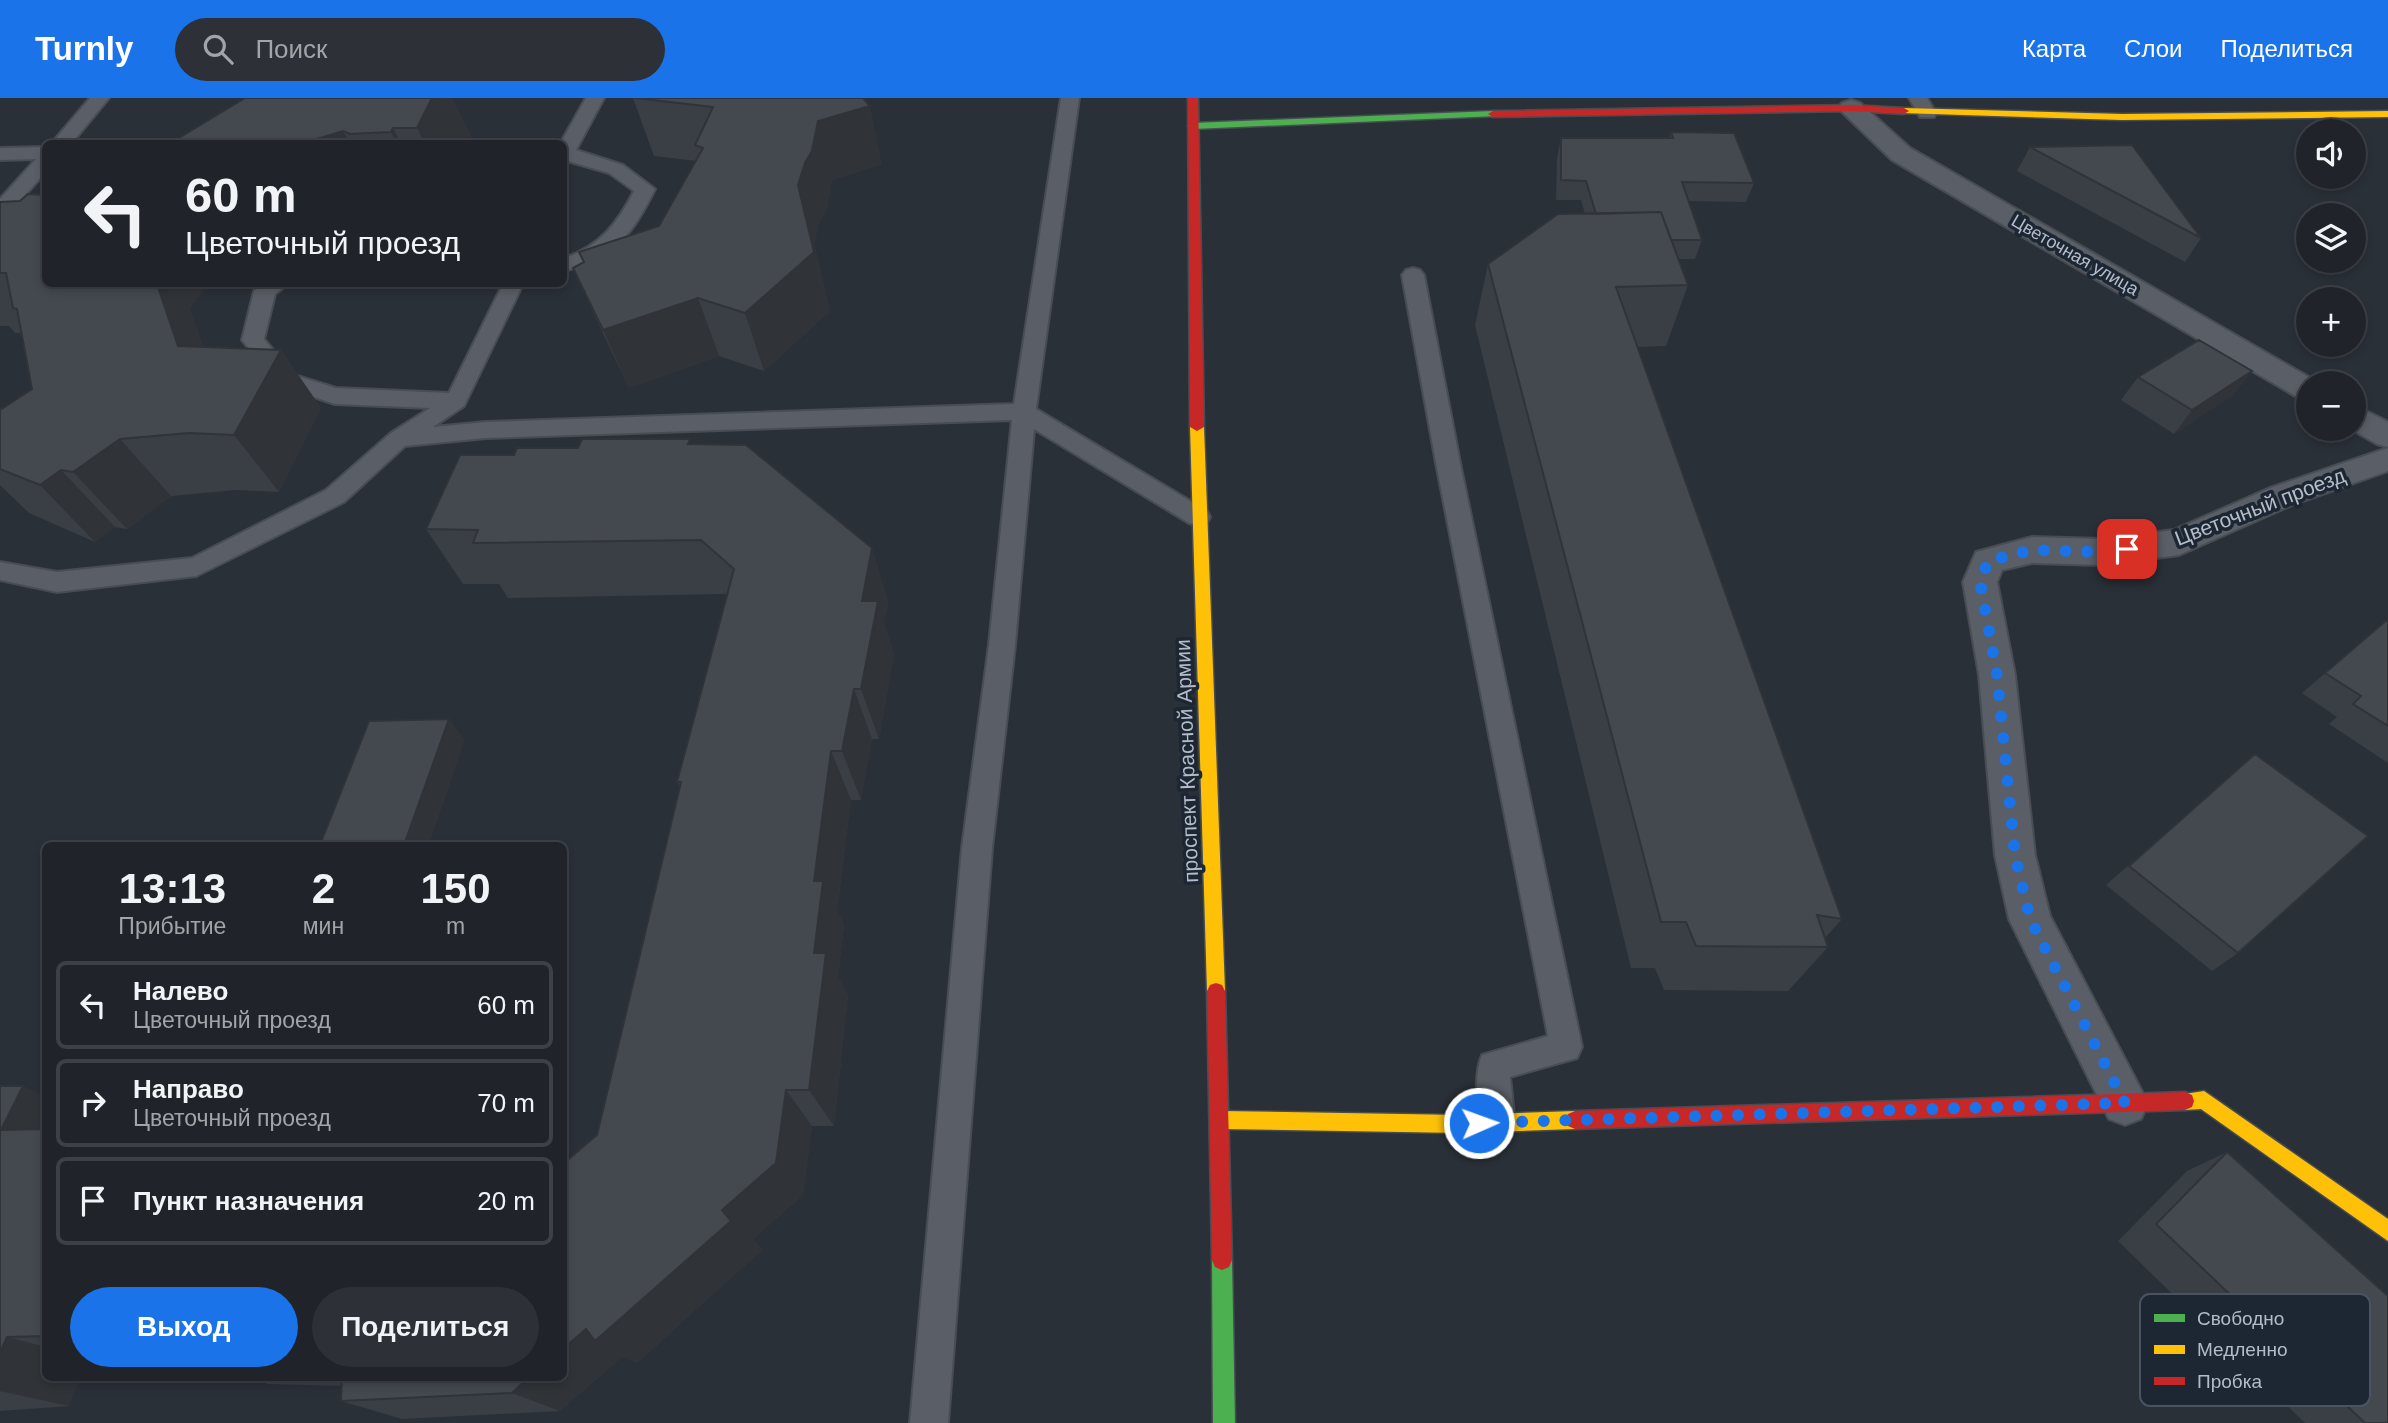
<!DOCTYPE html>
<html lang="ru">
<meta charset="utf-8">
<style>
:root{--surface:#20242a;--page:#2d3036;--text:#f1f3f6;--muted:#a2a4a8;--line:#3d4147;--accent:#1a73e8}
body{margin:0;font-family:Helvetica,sans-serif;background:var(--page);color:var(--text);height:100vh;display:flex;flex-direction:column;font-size:26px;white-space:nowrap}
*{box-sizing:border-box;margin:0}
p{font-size:23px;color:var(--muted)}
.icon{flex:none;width:38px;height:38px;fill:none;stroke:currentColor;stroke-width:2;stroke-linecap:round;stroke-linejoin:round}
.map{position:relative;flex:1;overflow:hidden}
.panel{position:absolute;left:42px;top:744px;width:525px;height:539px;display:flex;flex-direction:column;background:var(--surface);border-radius:10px;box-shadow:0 4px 10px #0003,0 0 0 2px var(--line)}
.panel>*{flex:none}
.guide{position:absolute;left:42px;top:42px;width:525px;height:147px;border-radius:10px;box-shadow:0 4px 10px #0003,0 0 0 2px var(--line);background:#20242a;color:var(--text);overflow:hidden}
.fabs{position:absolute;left:2296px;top:21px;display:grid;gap:14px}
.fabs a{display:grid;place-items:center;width:70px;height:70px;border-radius:50%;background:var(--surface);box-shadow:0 4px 10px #0003,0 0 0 2px var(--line);font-size:35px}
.pin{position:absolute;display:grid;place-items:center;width:60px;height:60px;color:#fff;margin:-30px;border-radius:14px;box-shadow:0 4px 10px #0006}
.me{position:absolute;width:77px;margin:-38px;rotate:88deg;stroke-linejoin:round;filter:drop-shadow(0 0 5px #0008)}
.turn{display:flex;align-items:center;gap:24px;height:147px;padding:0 28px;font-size:32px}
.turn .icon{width:91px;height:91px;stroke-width:2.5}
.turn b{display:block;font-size:49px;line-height:60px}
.eta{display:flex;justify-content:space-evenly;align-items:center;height:119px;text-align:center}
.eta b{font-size:42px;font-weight:700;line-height:49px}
.button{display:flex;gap:14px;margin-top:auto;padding:14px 28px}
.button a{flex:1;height:80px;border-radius:42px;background:var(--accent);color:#fff;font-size:28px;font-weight:700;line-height:80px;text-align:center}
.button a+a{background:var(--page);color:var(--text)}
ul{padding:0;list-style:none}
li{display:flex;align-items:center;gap:21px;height:88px;margin:0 14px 10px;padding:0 14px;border:4px solid var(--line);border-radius:10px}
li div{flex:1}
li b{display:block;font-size:26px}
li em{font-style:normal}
header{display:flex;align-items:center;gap:42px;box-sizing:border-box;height:98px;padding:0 35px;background:var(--accent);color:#fff}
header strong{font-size:33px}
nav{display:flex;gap:38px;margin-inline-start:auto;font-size:24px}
.search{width:490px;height:63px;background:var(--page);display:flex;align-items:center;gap:18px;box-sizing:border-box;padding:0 24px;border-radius:38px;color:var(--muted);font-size:26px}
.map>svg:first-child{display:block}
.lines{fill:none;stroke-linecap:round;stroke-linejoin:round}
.lane-casing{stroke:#484c53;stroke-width:4}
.street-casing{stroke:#484c53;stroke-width:4}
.fast-casing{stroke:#484c53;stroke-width:3}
.slow-casing{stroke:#484c53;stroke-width:3}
.jam-casing{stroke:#484c53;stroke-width:3}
.lane{fill:#5a5e66;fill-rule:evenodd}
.street{fill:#5a5e66;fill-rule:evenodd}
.fast{fill:#4caf50;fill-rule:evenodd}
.slow{fill:#ffc107;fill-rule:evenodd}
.jam{fill:#c62828;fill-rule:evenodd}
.wall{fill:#3a3f45}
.shaded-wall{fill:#303338}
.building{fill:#444950;stroke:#303338;stroke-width:2}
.route{stroke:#1a73e8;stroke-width:12;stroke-dasharray:0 21.6}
.labels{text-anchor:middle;stroke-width:7;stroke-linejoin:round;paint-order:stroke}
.far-street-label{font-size:18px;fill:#b4bcc9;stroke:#1d2633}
.street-label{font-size:21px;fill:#b4bcc9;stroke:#1d2633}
.key{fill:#1d2633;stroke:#4a5360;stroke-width:2}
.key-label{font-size:19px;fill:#b4bcc9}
</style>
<header>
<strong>Turnly</strong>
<div class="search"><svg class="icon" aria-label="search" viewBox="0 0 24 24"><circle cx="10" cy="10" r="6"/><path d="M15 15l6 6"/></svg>Поиск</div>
<nav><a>Карта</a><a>Слои</a><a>Поделиться</a></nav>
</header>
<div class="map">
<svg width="2388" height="1325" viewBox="0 0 2388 1325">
<rect width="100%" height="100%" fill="#2a3038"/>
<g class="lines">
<defs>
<path id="lane" d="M 90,0 L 109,0 L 71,46 L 51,46 Z
M 586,0 L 604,0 L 576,52 L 623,67 L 655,91 C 633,136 614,161 564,173 L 564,160 C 599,149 618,125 634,93 L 609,75 L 564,62 L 564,46 L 560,46 Z
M 1061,0 L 1079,0 L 1036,311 L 1207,413 L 1210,419 L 1207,425 L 1198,428 L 1189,425 L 1034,331 L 1015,547 L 992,750 L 948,1325 L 910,1325 L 962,750 L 989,547 L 1012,322 L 486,340 L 405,348 L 344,404 L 196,478 L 57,494 L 0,482 L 0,464 L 57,474 L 192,460 L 326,392 L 391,335 L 430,310 L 335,306 L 278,287 L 242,242 L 254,193 L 262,186 L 288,186 L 275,196 L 264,241 L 294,277 L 336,290 L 449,295 L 503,186 L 523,186 L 464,308 L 433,329 L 486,324 L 1014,306 Z
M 1909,0 L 1927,0 L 1936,15 L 1934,19 L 1920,19 Z
M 46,49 L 46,74 L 7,117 L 0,119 L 0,101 L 36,61 L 0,62 L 0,50 Z
M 1413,170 L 1420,172 L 1424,177 L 1461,370 L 1582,949 L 1577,960 L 1510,979 L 1515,1025 L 1510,1037 L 1498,1041 L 1486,1037 C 1477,1016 1473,978 1482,957 L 1548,938 L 1437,370 L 1402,177 L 1406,172 Z"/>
<path id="street" d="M 1851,2 L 1860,5 L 1910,50 L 2319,285 L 2308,285 L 2308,302 L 2297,299 L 1892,62 L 1838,10 L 1842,5 Z
M 2354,307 L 2388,324 L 2388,349 L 2377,346 L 2351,331 L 2354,331 Z
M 2388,350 L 2388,373 L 2294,406 L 2179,457 L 2102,467 L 2032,465 L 2002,472 L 1997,484 L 2015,577 L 2035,757 L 2050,818 L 2148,1005 L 2141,1021 L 2125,1027 L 2109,1021 L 2009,821 L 1995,757 L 1979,577 L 1963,484 L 1976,454 L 2032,439 L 2102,441 L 2174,432 L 2270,390 Z"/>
<path id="fast" d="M 1493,13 L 1498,16 L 1497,18 L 1193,31 L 1188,28 L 1193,25 Z
M 1222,1152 L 1229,1155 L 1232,1162 L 1235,1325 L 1213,1325 L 1212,1162 L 1215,1155 Z"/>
<path id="slow" d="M 1904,10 L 2122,16 L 2388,13 L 2388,19 L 2122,22 L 1900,15 L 1900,11 Z
M 1197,325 L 1204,329 L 1225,893 L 1222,899 L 1216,901 L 1210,899 L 1207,893 L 1190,329 Z
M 2204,993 L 2388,1121 L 2388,1143 L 2201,1011 L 2185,1012 L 2178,1009 L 2176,1003 L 2178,997 Z
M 1221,1013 L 1460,1017 L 1575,1013 L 1582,1016 L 1584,1022 L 1582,1028 L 1575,1031 L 1460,1035 L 1221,1031 L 1214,1028 L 1212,1022 L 1214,1016 Z"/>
<path id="jam" d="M 1188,0 L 1198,0 L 1204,329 L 1197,333 L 1190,329 Z
M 1851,7 L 1904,10 L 1909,13 L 1904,16 L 1851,13 L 1493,19 L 1488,16 L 1493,13 Z
M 1216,885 L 1222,887 L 1225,893 L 1232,1162 L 1229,1169 L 1222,1172 L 1215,1169 L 1212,1162 L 1207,893 L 1210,887 Z
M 2185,994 L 2192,997 L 2194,1003 L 2192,1009 L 2185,1012 L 1575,1031 L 1568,1028 L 1566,1022 L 1568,1016 L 1575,1013 Z"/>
</defs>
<!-- lane casing -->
<use href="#lane" class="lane-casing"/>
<!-- street casing -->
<use href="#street" class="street-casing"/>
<!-- fast casing -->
<use href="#fast" class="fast-casing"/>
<!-- slow casing -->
<use href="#slow" class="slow-casing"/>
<!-- jam casing -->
<use href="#jam" class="jam-casing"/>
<!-- lane -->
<use href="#lane" class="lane"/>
<!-- street -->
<use href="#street" class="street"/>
<!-- fast -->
<use href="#fast" class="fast"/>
<!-- slow -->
<use href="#slow" class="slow"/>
<!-- jam -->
<use href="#jam" class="jam"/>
</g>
<!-- wall -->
<path class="wall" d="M 245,0 L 452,0 L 471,38 L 467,46 L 169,46 Z
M 633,0 L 863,0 L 882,66 L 832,82 L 827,111 L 820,123 L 814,146 L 830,213 L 764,273 L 719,258 L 629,290 L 600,229 L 573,170 L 659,128 L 696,63 L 654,58 Z
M 1671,34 L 1754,85 L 1746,104 L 1689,103 L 1702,142 L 1695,161 L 1678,161 L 1688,187 L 1666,248 L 1637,249 L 1842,821 L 1825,840 L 1828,849 L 1788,893 L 1664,892 L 1655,870 L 1631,870 L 1475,227 L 1488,166 L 1585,116 L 1581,102 L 1556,102 L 1557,60 L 1561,40 L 1669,40 Z
M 2030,49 L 2201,140 L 2185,164 L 2017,73 Z
M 20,103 L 190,211 L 203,249 L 281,252 L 321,310 L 279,394 L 236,392 L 171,398 L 127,431 L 115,429 L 95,444 L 29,415 L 0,387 L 0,312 L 32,291 L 21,235 L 15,235 L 9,228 L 0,228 L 0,104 Z
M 2252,273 L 2233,297 L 2174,336 L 2121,302 L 2138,279 Z
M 692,346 L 872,450 L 888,504 L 884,525 L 894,556 L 879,641 L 872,641 L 861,702 L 851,702 L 837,813 L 844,827 L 838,879 L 848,897 L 834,1028 L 812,1028 L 803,1097 L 753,1141 L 762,1152 L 637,1265 L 623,1258 L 560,1313 L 402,1321 L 341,1303 L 342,1288 L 268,1286 L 246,1279 L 564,1279 L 597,1037 L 680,688 L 677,684 L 727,497 L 725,496 L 508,500 L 499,486 L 463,486 L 426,431 L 514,357 L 578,350 Z
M 2388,521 L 2388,665 L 2329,626 L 2337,619 L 2302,595 Z
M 2255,656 L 2238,855 L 2212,873 L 2106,787 Z
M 0,988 L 23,988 L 46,999 L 46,1279 L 69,1308 L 0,1313 Z
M 2227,1054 L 2388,1325 L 2305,1325 L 2118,1143 L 2187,1073 Z"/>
<!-- shaded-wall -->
<path class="shaded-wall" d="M 432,0 L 452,0 L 471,38 L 467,46 L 425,46 L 417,30 Z
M 870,8 L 882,66 L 832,82 L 827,111 L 820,123 L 814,146 L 830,213 L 764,273 L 745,215 L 798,87 L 818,23 Z
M 393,30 L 401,46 L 397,46 L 391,34 Z
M 343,33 L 350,46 L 300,46 Z
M 157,186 L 209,186 L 190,211 L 223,306 L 178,248 Z
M 698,200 L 719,258 L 629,290 L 603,232 Z
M 281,252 L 321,310 L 279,394 L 234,337 Z
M 2252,273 L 2233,297 L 2174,336 L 2192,312 Z
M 120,341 L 171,398 L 127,431 L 73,374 Z
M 61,372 L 115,429 L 95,444 L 40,387 Z
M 872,450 L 888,504 L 884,525 L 894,556 L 879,641 L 861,591 L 862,503 Z
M 854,591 L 872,641 L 861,702 L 842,653 Z
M 449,621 L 465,642 L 429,747 L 404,747 Z
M 831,653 L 851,702 L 837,813 L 844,827 L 838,879 L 848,897 L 834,1028 L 809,992 L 814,855 L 814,783 Z
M 23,988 L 46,999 L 46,1051 L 1,1032 Z
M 786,992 L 812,1028 L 803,1097 L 753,1141 L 762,1152 L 637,1265 L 623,1258 L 560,1313 L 512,1295 L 529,1279 L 564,1279 L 564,1250 L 722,1112 Z
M 7,1239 L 46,1249 L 46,1279 L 81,1279 L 69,1308 L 0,1293 L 0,1254 Z"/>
<!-- building -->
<path class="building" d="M 245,0 L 432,0 L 417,30 L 393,30 L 391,34 L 350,36 L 343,33 L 300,46 L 169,46 Z
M 635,0 L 863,0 L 870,8 L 818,23 L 812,53 L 805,65 L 798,87 L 814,154 L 745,215 L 698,200 L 603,232 L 573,170 L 584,164 L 579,154 L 659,128 L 703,50 L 695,47 L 713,9 Z
M 1671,34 L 1734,35 L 1754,85 L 1682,84 L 1702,142 L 1671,142 L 1661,114 L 1596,116 L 1586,83 L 1561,82 L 1561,40 L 1673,40 Z
M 2132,47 L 2201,140 L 2030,49 Z
M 28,96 L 46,97 L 46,186 L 157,186 L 178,248 L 281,252 L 234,337 L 189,335 L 120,341 L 73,374 L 61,372 L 40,387 L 0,371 L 0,312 L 32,291 L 17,211 L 13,210 L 6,175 L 0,175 L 0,104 L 20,103 Z
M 1661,114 L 1688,187 L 1616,189 L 1842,821 L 1817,817 L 1828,849 L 1696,848 L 1686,824 L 1661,824 L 1488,166 L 1558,116 Z
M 2199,242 L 2252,273 L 2192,312 L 2138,279 Z
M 582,341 L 690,341 L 688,346 L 746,347 L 872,450 L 862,503 L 878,503 L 861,591 L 854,591 L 842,653 L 831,653 L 814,783 L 823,783 L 814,855 L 826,855 L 809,992 L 786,992 L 776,1065 L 722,1112 L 731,1123 L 595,1243 L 586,1231 L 564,1250 L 564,1065 L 597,1037 L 681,684 L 677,684 L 734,471 L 701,442 L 473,445 L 478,432 L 426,431 L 460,357 L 514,357 L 517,350 L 578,350 Z
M 2388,521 L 2388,628 L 2353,606 L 2361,598 L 2325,575 Z
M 449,621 L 404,747 L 320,747 L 369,623 Z
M 2255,656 L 2368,738 L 2238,855 L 2129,768 Z
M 0,988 L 23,988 L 1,1032 L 46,1031 L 46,1238 L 7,1239 L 0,1254 Z
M 2227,1054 L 2388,1198 L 2388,1325 L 2365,1325 L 2156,1126 Z
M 342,1279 L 529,1279 L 512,1295 L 341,1303 Z"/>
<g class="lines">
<!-- route -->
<path class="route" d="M 1479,1025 L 2125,1005 L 2030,821 L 2015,757 L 1997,577 L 1980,484 L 1988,463 L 2032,452 L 2102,454 L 2127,451"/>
</g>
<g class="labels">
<!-- far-street labels -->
<g class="far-street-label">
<text transform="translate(2075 157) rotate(30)" y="6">Цветочная улица</text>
</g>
<!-- street labels -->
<g class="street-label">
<text transform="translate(2260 409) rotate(-21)" y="7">Цветочный проезд</text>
<text transform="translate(1187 663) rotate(-92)" y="7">проспект Красной Армии</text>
</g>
</g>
<!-- legend -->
<rect x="2140" y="1196" width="230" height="112" rx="10" class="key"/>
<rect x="2154" y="1216" width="31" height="8" fill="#4caf50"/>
<rect x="2154" y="1247" width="31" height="9" fill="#ffc107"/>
<rect x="2154" y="1279" width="31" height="8" fill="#c62828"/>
<g class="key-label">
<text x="2197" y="1227">Свободно</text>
<text x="2197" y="1258">Медленно</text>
<text x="2197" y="1290">Пробка</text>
</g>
</svg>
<div class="fabs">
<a><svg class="icon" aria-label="sound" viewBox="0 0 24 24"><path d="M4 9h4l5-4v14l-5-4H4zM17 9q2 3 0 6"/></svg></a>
<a><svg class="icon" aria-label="layers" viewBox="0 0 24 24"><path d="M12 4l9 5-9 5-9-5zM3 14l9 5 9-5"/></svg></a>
<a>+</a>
<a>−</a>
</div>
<div class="pin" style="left:2127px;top:451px;background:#d93025"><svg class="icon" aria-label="arrive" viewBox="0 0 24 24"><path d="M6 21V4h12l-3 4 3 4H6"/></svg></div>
<svg class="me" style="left:1479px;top:1025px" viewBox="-20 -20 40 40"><circle r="17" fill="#1a73e8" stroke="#fff" stroke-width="3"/><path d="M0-11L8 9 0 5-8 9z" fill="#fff"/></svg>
<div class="guide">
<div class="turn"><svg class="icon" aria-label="left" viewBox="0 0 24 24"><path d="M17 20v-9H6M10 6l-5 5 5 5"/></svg><div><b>60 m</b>Цветочный проезд</div></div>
</div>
<section class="panel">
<div class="eta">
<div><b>13:13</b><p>Прибытие</p></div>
<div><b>2</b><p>мин</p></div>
<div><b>150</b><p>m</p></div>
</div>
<ul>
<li><svg class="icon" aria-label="left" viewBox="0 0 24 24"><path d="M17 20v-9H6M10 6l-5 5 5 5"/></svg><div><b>Налево</b><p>Цветочный проезд</p></div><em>60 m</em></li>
<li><svg class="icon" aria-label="right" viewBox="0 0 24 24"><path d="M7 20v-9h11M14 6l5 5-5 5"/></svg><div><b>Направо</b><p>Цветочный проезд</p></div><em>70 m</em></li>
<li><svg class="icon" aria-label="arrive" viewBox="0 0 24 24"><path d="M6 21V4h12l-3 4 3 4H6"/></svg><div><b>Пункт назначения</b></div><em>20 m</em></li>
</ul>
<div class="button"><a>Выход</a><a>Поделиться</a></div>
</section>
</div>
